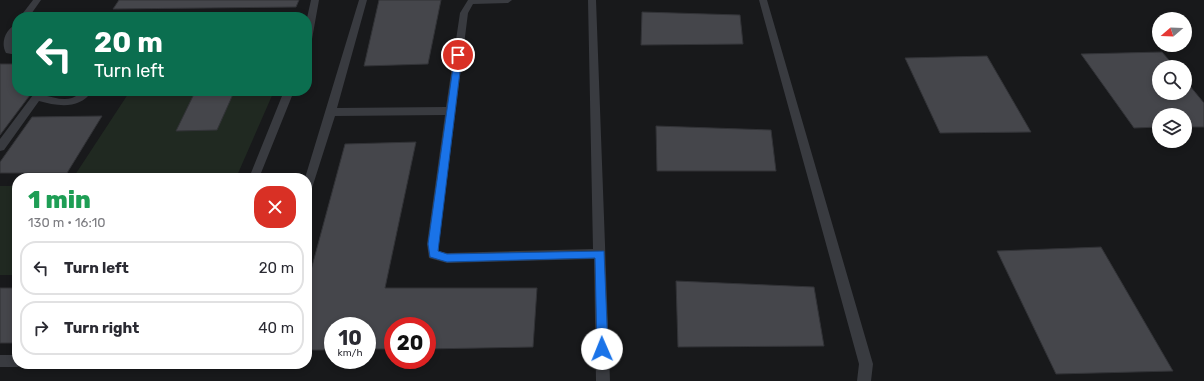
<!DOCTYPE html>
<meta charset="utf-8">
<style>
:root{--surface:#fff;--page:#f2f2f3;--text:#2b2b33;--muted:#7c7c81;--line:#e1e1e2}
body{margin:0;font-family:Rubik,sans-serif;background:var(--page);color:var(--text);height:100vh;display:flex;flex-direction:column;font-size:15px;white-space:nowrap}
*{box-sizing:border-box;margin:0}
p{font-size:13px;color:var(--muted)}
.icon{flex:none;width:22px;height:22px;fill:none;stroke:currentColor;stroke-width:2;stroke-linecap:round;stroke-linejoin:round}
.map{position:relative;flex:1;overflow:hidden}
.sheet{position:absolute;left:12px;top:173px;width:300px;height:196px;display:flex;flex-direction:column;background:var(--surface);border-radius:16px;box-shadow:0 2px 6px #0003}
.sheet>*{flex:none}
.top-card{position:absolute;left:12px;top:12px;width:300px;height:84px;border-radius:16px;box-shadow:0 2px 6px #0003;background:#0b6e4f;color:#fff;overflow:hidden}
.needle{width:26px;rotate:251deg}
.controls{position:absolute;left:1152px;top:12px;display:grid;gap:8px}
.controls a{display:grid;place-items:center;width:40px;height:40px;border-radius:50%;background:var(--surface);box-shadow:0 2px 6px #0003;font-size:20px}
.speed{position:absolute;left:324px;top:317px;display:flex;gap:8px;font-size:20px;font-weight:700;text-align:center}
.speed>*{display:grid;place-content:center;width:52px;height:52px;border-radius:50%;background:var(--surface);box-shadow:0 2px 6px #0003;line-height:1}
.speed small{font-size:10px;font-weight:400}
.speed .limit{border:6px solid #d22;background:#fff;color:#111}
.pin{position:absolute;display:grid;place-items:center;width:34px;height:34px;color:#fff;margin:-17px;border:2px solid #fff;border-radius:50%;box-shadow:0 1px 4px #0007}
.me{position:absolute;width:44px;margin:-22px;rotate:359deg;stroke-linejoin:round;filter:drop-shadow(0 0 3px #0008)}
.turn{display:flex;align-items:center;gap:14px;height:84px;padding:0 16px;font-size:18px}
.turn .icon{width:52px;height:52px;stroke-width:2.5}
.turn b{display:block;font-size:28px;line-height:34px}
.round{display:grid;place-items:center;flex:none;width:42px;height:42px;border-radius:16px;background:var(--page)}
.head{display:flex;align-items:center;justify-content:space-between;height:68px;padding:0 16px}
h1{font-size:24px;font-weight:800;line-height:30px;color:#1e9e55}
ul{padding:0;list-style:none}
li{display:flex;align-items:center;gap:12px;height:54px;margin:0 8px 6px;padding:0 8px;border:2px solid var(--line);border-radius:16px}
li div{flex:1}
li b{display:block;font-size:15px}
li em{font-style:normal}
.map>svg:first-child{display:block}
.green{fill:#202921}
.building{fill:#45464b;stroke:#323337}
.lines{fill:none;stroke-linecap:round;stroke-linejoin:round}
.lane{fill:#393b40;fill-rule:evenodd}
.route{fill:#1a73e8;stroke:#114b97}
</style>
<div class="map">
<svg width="1204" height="381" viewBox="0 0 1204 381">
<rect width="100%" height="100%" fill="#18191b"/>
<!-- green -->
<path class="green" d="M 130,91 L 274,91 L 236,178 L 73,178 Z
M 0,186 L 17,186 L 17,275 L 0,275 Z"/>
<!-- building -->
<path class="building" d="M 119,0 L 299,0 L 296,7 L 113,9 Z
M 379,0 L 441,0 L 428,64 L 364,66 Z
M 642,12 L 740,15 L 743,44 L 641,45 Z
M 1162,52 L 1175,67 L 1159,67 L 1159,93 L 1185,93 L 1185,80 L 1204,103 L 1204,127 L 1185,127 L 1185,115 L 1159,115 L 1159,127 L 1134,128 L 1081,54 Z
M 987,56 L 1031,132 L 940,133 L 905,58 Z
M 0,64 L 17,64 L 17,91 L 33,91 L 0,135 Z
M 234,92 L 217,130 L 176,131 L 194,94 Z
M 102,116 L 67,173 L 0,173 L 0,162 L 32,117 Z
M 656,126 L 771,130 L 776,171 L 657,171 Z
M 416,142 L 385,288 L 537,288 L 533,347 L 427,349 L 427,326 L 393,326 L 393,349 L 367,349 L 367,326 L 333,326 L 333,350 L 307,350 L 307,285 L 345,144 Z
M 1101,247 L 1173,371 L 1056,374 L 997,251 Z
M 676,281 L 814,287 L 824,346 L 678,347 Z
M 0,288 L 17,288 L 17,343 L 0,343 Z"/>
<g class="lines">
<!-- lane -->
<path class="lane" d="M 33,0 L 41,0 L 29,17 L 20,17 Z
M 311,0 L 319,0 L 312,39 L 307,42 L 307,18 Z
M 359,0 L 367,0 L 337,108 L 446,107 L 460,13 L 468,0 L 512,0 L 508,3 L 473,4 L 468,13 L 439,244 L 439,251 L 447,253 L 593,249 L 588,0 L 596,0 L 610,381 L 596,381 L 594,259 L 447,263 L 429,258 L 427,244 L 445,115 L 335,116 L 312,188 L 311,191 L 307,192 L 307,178 L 305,178 Z
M 759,0 L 767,0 L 873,364 L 871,381 L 857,381 L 859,364 Z
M 17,24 C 17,33 11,39 13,48 L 17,49 L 17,55 L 6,53 C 0,43 6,28 17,24 Z
M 36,91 L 46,91 L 43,95 C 52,97 63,101 72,98 C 82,94 79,91 92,91 C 80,110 57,106 39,101 L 4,150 L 0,151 L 0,139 Z
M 284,91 L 294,91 L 259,178 L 249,178 Z
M 0,355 L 17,355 L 17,364 L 22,364 L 22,365 L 17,367 L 0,367 Z"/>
</g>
<!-- route -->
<path class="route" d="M 455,53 L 458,53 L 462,55 L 438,251 L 447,254 L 604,251 L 608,349 L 606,353 L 602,354 L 599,353 L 597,349 L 595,258 L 447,262 L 430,257 L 428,244 Z"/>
</svg>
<div class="controls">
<a><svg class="needle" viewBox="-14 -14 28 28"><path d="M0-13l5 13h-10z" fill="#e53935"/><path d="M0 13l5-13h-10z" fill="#7c7c81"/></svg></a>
<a><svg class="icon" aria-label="search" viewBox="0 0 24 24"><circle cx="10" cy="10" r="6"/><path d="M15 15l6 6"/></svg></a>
<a><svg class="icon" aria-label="layers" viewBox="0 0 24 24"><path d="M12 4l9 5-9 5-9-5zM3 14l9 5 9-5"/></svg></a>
</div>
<div class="speed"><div>10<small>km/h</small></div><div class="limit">20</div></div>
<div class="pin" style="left:458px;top:55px;background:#d93025"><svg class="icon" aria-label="arrive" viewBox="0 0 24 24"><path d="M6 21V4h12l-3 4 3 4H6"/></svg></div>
<svg class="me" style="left:602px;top:349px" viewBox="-20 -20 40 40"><circle r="19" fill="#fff"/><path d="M0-13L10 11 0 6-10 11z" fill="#1a73e8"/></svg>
<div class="top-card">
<div class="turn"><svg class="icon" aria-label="left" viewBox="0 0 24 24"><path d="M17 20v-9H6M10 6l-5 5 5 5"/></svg><div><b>20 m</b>Turn left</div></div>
</div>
<section class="sheet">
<div class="head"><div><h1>1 min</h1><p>130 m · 16:10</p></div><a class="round" style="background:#d93025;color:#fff"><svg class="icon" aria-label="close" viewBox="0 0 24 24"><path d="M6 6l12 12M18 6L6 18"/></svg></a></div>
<ul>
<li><svg class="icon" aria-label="left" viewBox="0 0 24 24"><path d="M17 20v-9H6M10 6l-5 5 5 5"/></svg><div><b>Turn left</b></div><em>20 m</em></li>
<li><svg class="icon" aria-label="right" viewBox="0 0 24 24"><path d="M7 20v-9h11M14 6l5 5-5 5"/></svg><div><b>Turn right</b></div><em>40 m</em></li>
</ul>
</section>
</div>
